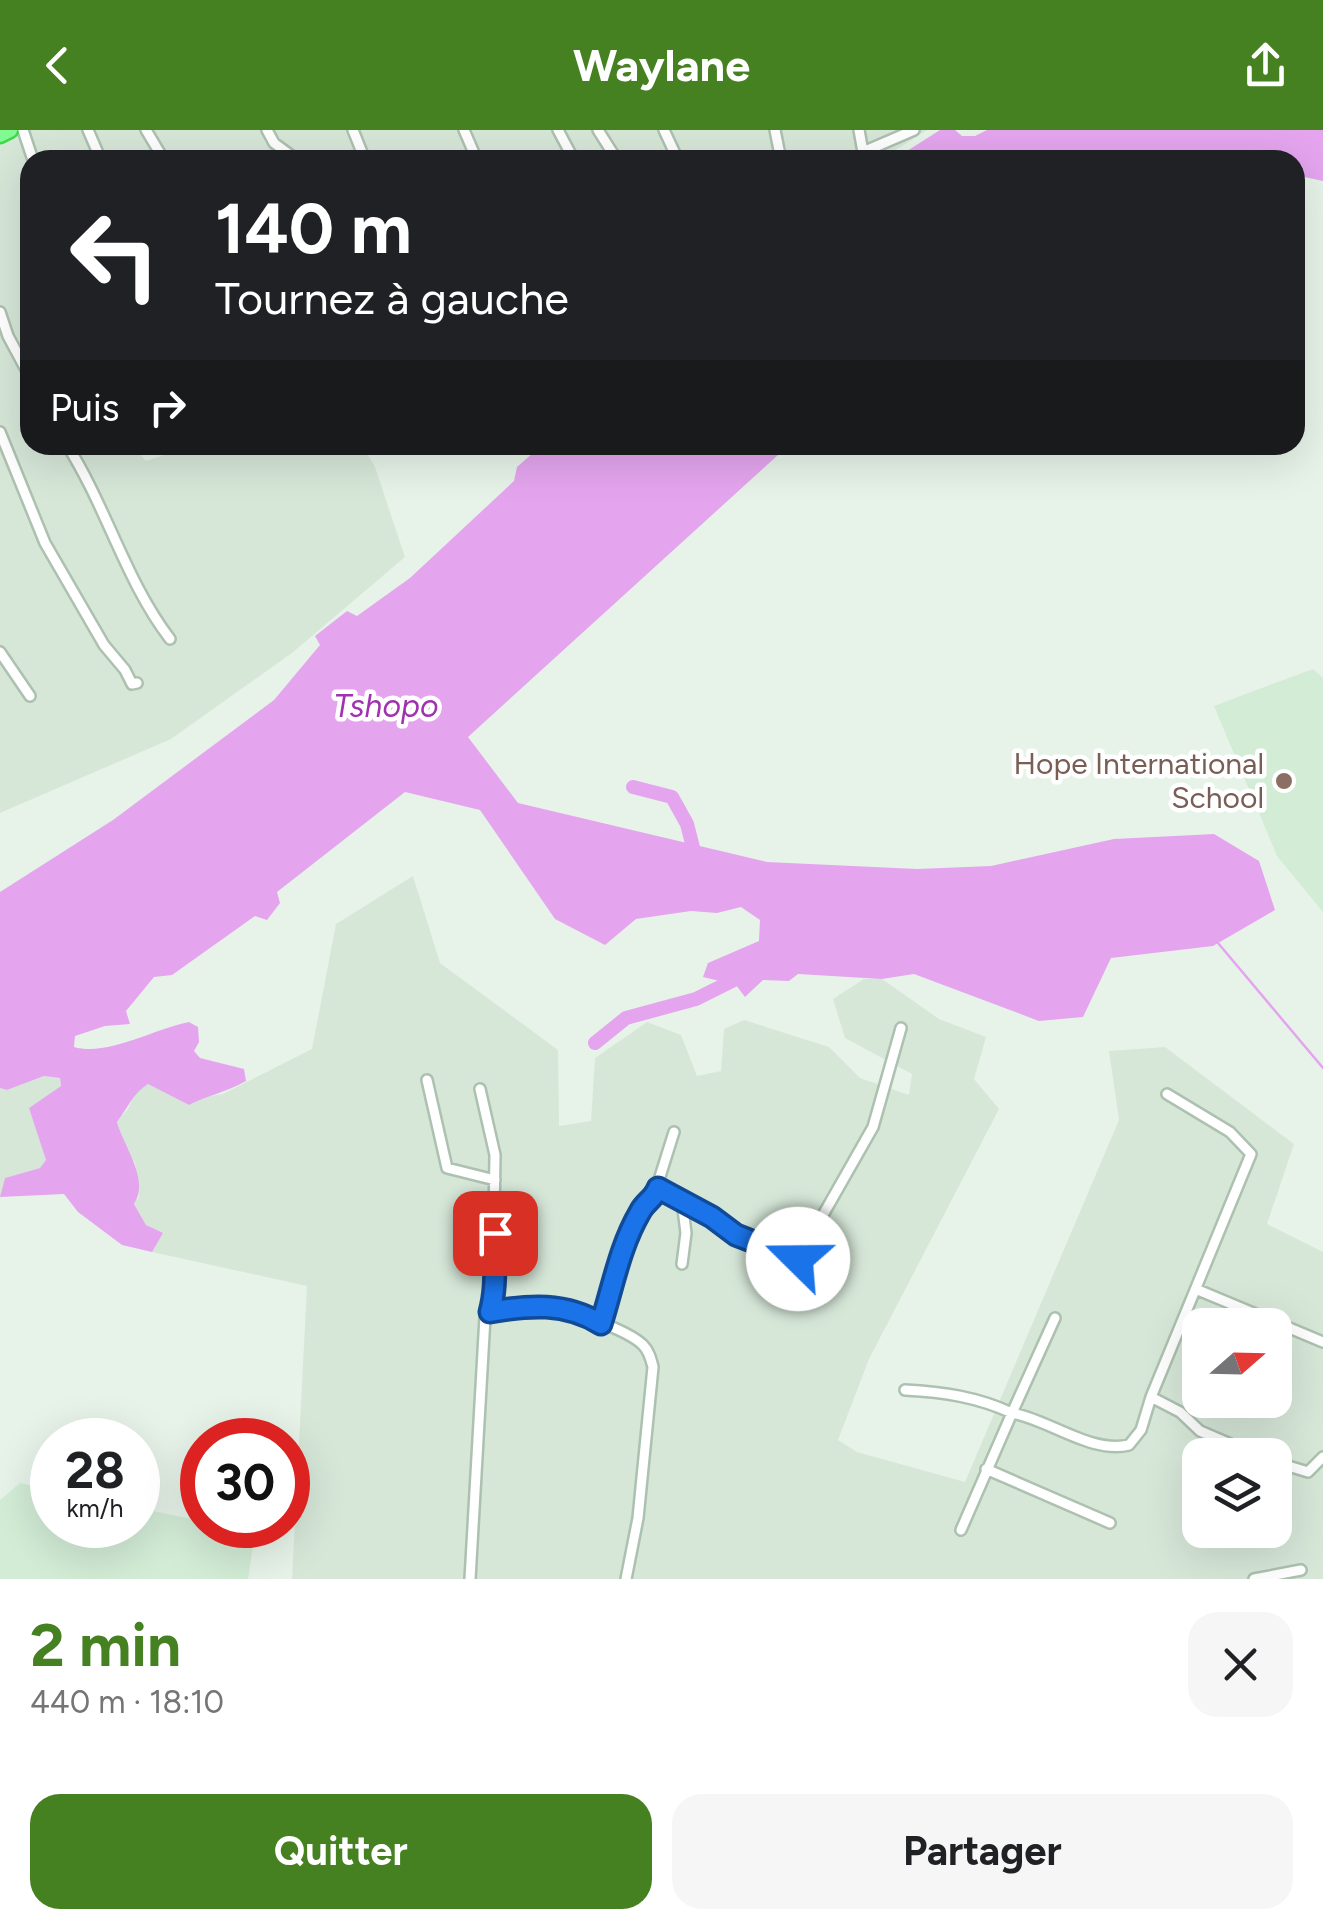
<!DOCTYPE html>
<html lang="fr">
<meta charset="utf-8">
<style>
:root{--surface:#fff;--page:#f6f6f6;--text:#202124;--muted:#757577;--accent:#458021}
body{margin:0;font-family:Figtree,sans-serif;background:var(--page);color:var(--text);height:100vh;display:flex;flex-direction:column;font-size:38px;white-space:nowrap}
*{box-sizing:border-box;margin:0}
p{font-size:32px;color:var(--muted)}
.icon{flex:none;width:55px;height:55px;fill:none;stroke:currentColor;stroke-width:2;stroke-linecap:round;stroke-linejoin:round}
.map{position:relative;height:1449px;overflow:hidden}
.sheet{display:flex;flex-direction:column;background:var(--surface);flex:1}
.sheet>*{flex:none}
.top-card{position:absolute;left:20px;top:20px;width:1285px;height:305px;border-radius:30px;box-shadow:0 10px 40px #0002;background:#202124;color:#fff;overflow:hidden}
.needle{width:65px;rotate:70deg}
.fabs{position:absolute;left:1182px;top:1178px;display:grid;gap:20px}
.fabs a{display:grid;place-items:center;width:110px;height:110px;border-radius:20px;background:var(--surface);box-shadow:0 10px 40px #0002;font-size:50px}
.speed{position:absolute;left:30px;top:1288px;display:flex;gap:20px;font-size:50px;font-weight:700;text-align:center}
.speed>*{display:grid;place-content:center;width:130px;height:130px;border-radius:50%;background:var(--surface);box-shadow:0 10px 40px #0002;line-height:1}
.speed small{font-size:25px;font-weight:400}
.speed .limit{border:15px solid #d22;background:#fff;color:#111}
.pin{position:absolute;display:grid;place-items:center;width:85px;height:85px;color:#fff;margin:-42px;border-radius:20px;box-shadow:0 5px 15px #0006}
.me{position:absolute;width:110px;margin:-55px;rotate:292deg;stroke-linejoin:round;filter:drop-shadow(0 0 8px #0008)}
.turn{display:flex;align-items:center;gap:35px;height:210px;padding:0 30px;font-size:45px}
.turn .icon{width:130px;height:130px;stroke-width:2.5}
.turn b{display:block;font-size:70px;line-height:85px}
.then{display:flex;align-items:center;height:95px;padding:0 30px;background:#0003;gap:20px;font-size:38px}
.round{display:grid;place-items:center;flex:none;width:105px;height:105px;border-radius:30px;background:var(--page)}
.head{display:flex;align-items:center;justify-content:space-between;height:170px;padding:0 30px}
h1{font-size:60px;font-weight:700;line-height:75px;color:var(--accent)}
.button{display:flex;gap:20px;margin-top:auto;padding:20px 30px}
.button a{flex:1;height:115px;border-radius:30px;background:var(--accent);color:#fff;font-size:40px;font-weight:700;line-height:115px;text-align:center}
.button a+a{background:var(--page);color:var(--text)}
header{display:flex;justify-content:space-between;align-items:center;height:130px;padding:0 30px;background:var(--accent);color:#fff;font-size:45px;font-weight:700}
.map>svg:first-child{display:block}
.residential{fill:#d6e7d8;fill-rule:evenodd}
.education{fill:#d2ecd6}
.water{fill:#e4a5ee}
.lines{fill:none;stroke-linecap:round;stroke-linejoin:round}
.stream{stroke:#e4a5ee;stroke-width:2.5}
.river{stroke:#e4a5ee;stroke-width:14}
.minor-casing{stroke:#adc1b0;stroke-width:14}
.trunk-casing{stroke:#3bd948;stroke-width:19}
.minor{stroke:#fff;stroke-width:9}
.trunk{stroke:#82fa92;stroke-width:14}
.route-casing{stroke:#114b97;stroke-width:25}
.route{stroke:#1a73e8;stroke-width:18}
.education-dot{fill:#8d6e63;stroke:#fff;stroke-width:4}
.labels{text-anchor:middle;stroke-width:9;stroke-linejoin:round;paint-order:stroke}
.education-label{font-size:30px;fill:#785e54;stroke:#fff;text-anchor:end}
.water-label{font-size:32px;font-style:italic;fill:#a032af;stroke:#fff}
</style>
<header><svg class="icon" aria-label="back" viewBox="0 0 24 24"><path d="M15 5l-7 7 7 7"/></svg>Waylane<svg class="icon" aria-label="share" viewBox="0 0 24 24"><path d="M12 15V3M7 8l5-5 5 5M5 13v7h14v-7"/></svg></header>
<div class="map">
<svg width="1323" height="1449" viewBox="0 0 1323 1449">
<rect width="100%" height="100%" fill="#e7f3e9"/>
<!-- residential -->
<path class="residential" d="M 10,0 L 927,0 L 880,30 L 30,30 L 30,315 L 131,315 L 146,331 L 195,315 L 362,315 L 375,337 L 405,427 L 292,523 L 171,609 L 0,683 L 0,5 Z
M 413,746 L 440,833 L 558,920 L 559,996 L 591,991 L 595,928 L 647,892 L 681,905 L 697,946 L 721,941 L 724,899 L 744,890 L 829,917 L 860,948 L 909,965 L 912,944 L 845,908 L 833,869 L 864,849 L 882,849 L 939,889 L 986,907 L 974,949 L 999,979 L 869,1229 L 838,1310 L 857,1322 L 965,1352 L 1119,990 L 1109,921 L 1165,917 L 1294,1014 L 1267,1094 L 1323,1122 L 1323,1449 L 292,1449 L 307,1156 L 152,1122 L 162,1103 L 146,1095 L 134,1074 L 139,1067 L 135,1032 L 129,1026 L 117,992 L 128,979 L 135,962 L 148,954 L 189,975 L 205,967 L 223,964 L 312,919 L 336,794 ZM 1200,1195 L 1275,1195 L 1275,1270 L 1200,1270 ZM 1200,1325 L 1275,1325 L 1275,1400 L 1200,1400 Z
M 44,946 L 60,948 L 61,956 L 30,978 L 46,1030 L 40,1038 L 5,1048 L 0,1069 L 0,958 L 7,960 Z"/>
<!-- education -->
<path class="education" d="M 1313,539 L 1323,548 L 1323,782 L 1277,726 L 1214,576 Z
M 20,1353 L 52,1360 L 52,1395 L 138,1395 L 138,1378 L 202,1391 L 202,1395 L 223,1395 L 255,1402 L 248,1449 L 0,1449 L 0,1370 Z"/>
<!-- water -->
<path class="water" d="M 940,0 L 955,0 L 962,6 L 975,6 L 987,0 L 1323,0 L 1323,51 L 1295,45 L 1295,30 L 1222,27 L 1216,30 L 893,30 Z
M 542,315 L 789,315 L 468,607 L 518,673 L 767,732 L 917,739 L 991,736 L 1114,709 L 1214,704 L 1259,731 L 1275,780 L 1213,816 L 1111,828 L 1083,887 L 1039,891 L 914,844 L 882,849 L 798,844 L 789,851 L 763,850 L 745,867 L 736,855 L 703,847 L 708,833 L 759,811 L 760,790 L 741,777 L 717,783 L 691,781 L 636,789 L 605,815 L 555,789 L 480,680 L 405,662 L 277,762 L 280,773 L 267,790 L 255,786 L 172,845 L 154,847 L 126,881 L 130,894 L 105,896 L 75,906 L 74,917 C 107,927 156,898 189,892 L 198,897 L 199,912 L 194,921 L 200,928 L 244,939 L 246,951 C 227,962 208,965 189,975 L 148,954 C 132,964 128,978 117,992 C 124,1017 150,1050 134,1074 L 146,1095 L 163,1103 L 152,1122 L 122,1115 L 78,1082 L 64,1064 L 0,1067 L 5,1048 L 40,1038 L 46,1030 L 29,978 L 61,956 L 60,948 L 44,946 L 7,960 L 0,958 L 0,762 L 113,690 L 274,570 L 320,515 L 315,506 L 347,481 L 357,486 L 410,448 L 514,351 L 517,337 Z"/>
<g class="lines">
<!-- stream -->
<path class="stream" d="M 1218,813 L 1323,938"/>
<!-- river -->
<path class="river" d="M 633,657 L 672,667 L 687,694 L 696,729
M 595,913 L 626,888 L 696,869 L 744,845"/>
<defs>
<path id="minor" d="M 23,0 L 33,30
M 88,0 L 101,30
M 146,0 L 164,30
M 267,0 L 274,13 L 297,30
M 353,0 L 365,30
M 464,0 L 477,30
M 558,0 L 574,30
M 598,0 L 617,30
M 664,0 L 678,30
M 775,0 L 781,30
M 859,0 L 863,22
M 855,30 L 863,22 L 914,0
M 0,182 L 8,206 L 30,247
M 0,302 L 45,413 L 104,515 L 125,540 L 132,554 L 137,553
M 67,315 C 107,378 125,450 170,509
M 0,522 L 30,566
M 427,950 L 447,1038 L 495,1050
M 480,959 L 495,1025 L 493,1148 L 496,1161 L 490,1182
M 658,1058 L 712,1087 L 736,1105 L 798,1129 L 873,997 L 901,898
M 682,1071 L 686,1103 L 682,1134
M 1198,1160 L 1323,1212
M 601,1194 L 618,1143 L 619,1127 L 642,1078 L 653,1069 L 674,1002
M 905,1260 C 944,1262 977,1267 1012,1283 L 1055,1188
M 1151,1267 L 1180,1282 L 1200,1301 L 1256,1325
M 1275,1332 L 1308,1342 L 1323,1327
M 986,1339 L 1110,1393
M 961,1400 L 1012,1283 C 1050,1290 1091,1324 1129,1315 L 1141,1300 L 1151,1267 L 1251,1024 L 1230,1002 L 1167,964
M 470,1449 L 485,1187 L 490,1182 C 506,1179 522,1175 538,1175 C 560,1175 628,1200 643,1215 C 649,1221 651,1229 653,1237 L 638,1388 L 626,1449
M 1254,1449 L 1301,1440"/>
<path id="trunk" d="M 0,5 L 10,0"/>
</defs>
<!-- minor casing -->
<use href="#minor" class="minor-casing"/>
<!-- trunk casing -->
<use href="#trunk" class="trunk-casing"/>
<!-- minor -->
<use href="#minor" class="minor"/>
<!-- trunk -->
<use href="#trunk" class="trunk"/>
</g>
<g class="lines">
<defs>
<path id="route" d="M 495,1103 C 494,1130 497,1157 490,1182 C 529,1175 565,1172 601,1194 C 613,1156 620,1116 640,1082 C 645,1072 654,1069 658,1058 L 712,1087 L 736,1105 L 798,1129"/>
</defs>
<!-- route casing -->
<use href="#route" class="route-casing"/>
<!-- route -->
<use href="#route" class="route"/>
</g>
<!-- markers -->
<circle class="education-dot" cx="1284" cy="651" r="10"/>
<g class="labels">
<!-- education labels -->
<g class="education-label">
<text x="1264" y="644">Hope International<tspan x="1264" dy="34">School</tspan></text>
</g>
<!-- water labels -->
<g class="water-label">
<text x="386" y="587">Tshopo</text>
</g>
</g>
</svg>
<div class="fabs">
<a><svg class="needle" viewBox="-14 -14 28 28"><path d="M0-13l5 13h-10z" fill="#e53935"/><path d="M0 13l5-13h-10z" fill="#757577"/></svg></a>
<a><svg class="icon" aria-label="layers" viewBox="0 0 24 24"><path d="M12 4l9 5-9 5-9-5zM3 14l9 5 9-5"/></svg></a>
</div>
<div class="speed"><div>28<small>km/h</small></div><div class="limit">30</div></div>
<div class="pin" style="left:495px;top:1103px;background:#d93025"><svg class="icon" aria-label="arrive" viewBox="0 0 24 24"><path d="M6 21V4h12l-3 4 3 4H6"/></svg></div>
<svg class="me" style="left:798px;top:1129px" viewBox="-20 -20 40 40"><circle r="19" fill="#fff"/><path d="M0-13L10 11 0 6-10 11z" fill="#1a73e8"/></svg>
<div class="top-card">
<div class="turn"><svg class="icon" aria-label="left" viewBox="0 0 24 24"><path d="M17 20v-9H6M10 6l-5 5 5 5"/></svg><div><b>140 m</b>Tournez à gauche</div></div>
<div class="then">Puis<svg class="icon" aria-label="right" viewBox="0 0 24 24"><path d="M7 20v-9h11M14 6l5 5-5 5"/></svg></div>
</div>
</div>
<section class="sheet">
<div class="head"><div><h1>2 min</h1><p>440 m · 18:10</p></div><a class="round"><svg class="icon" aria-label="close" viewBox="0 0 24 24"><path d="M6 6l12 12M18 6L6 18"/></svg></a></div>
<div class="button"><a>Quitter</a><a>Partager</a></div>
</section>
